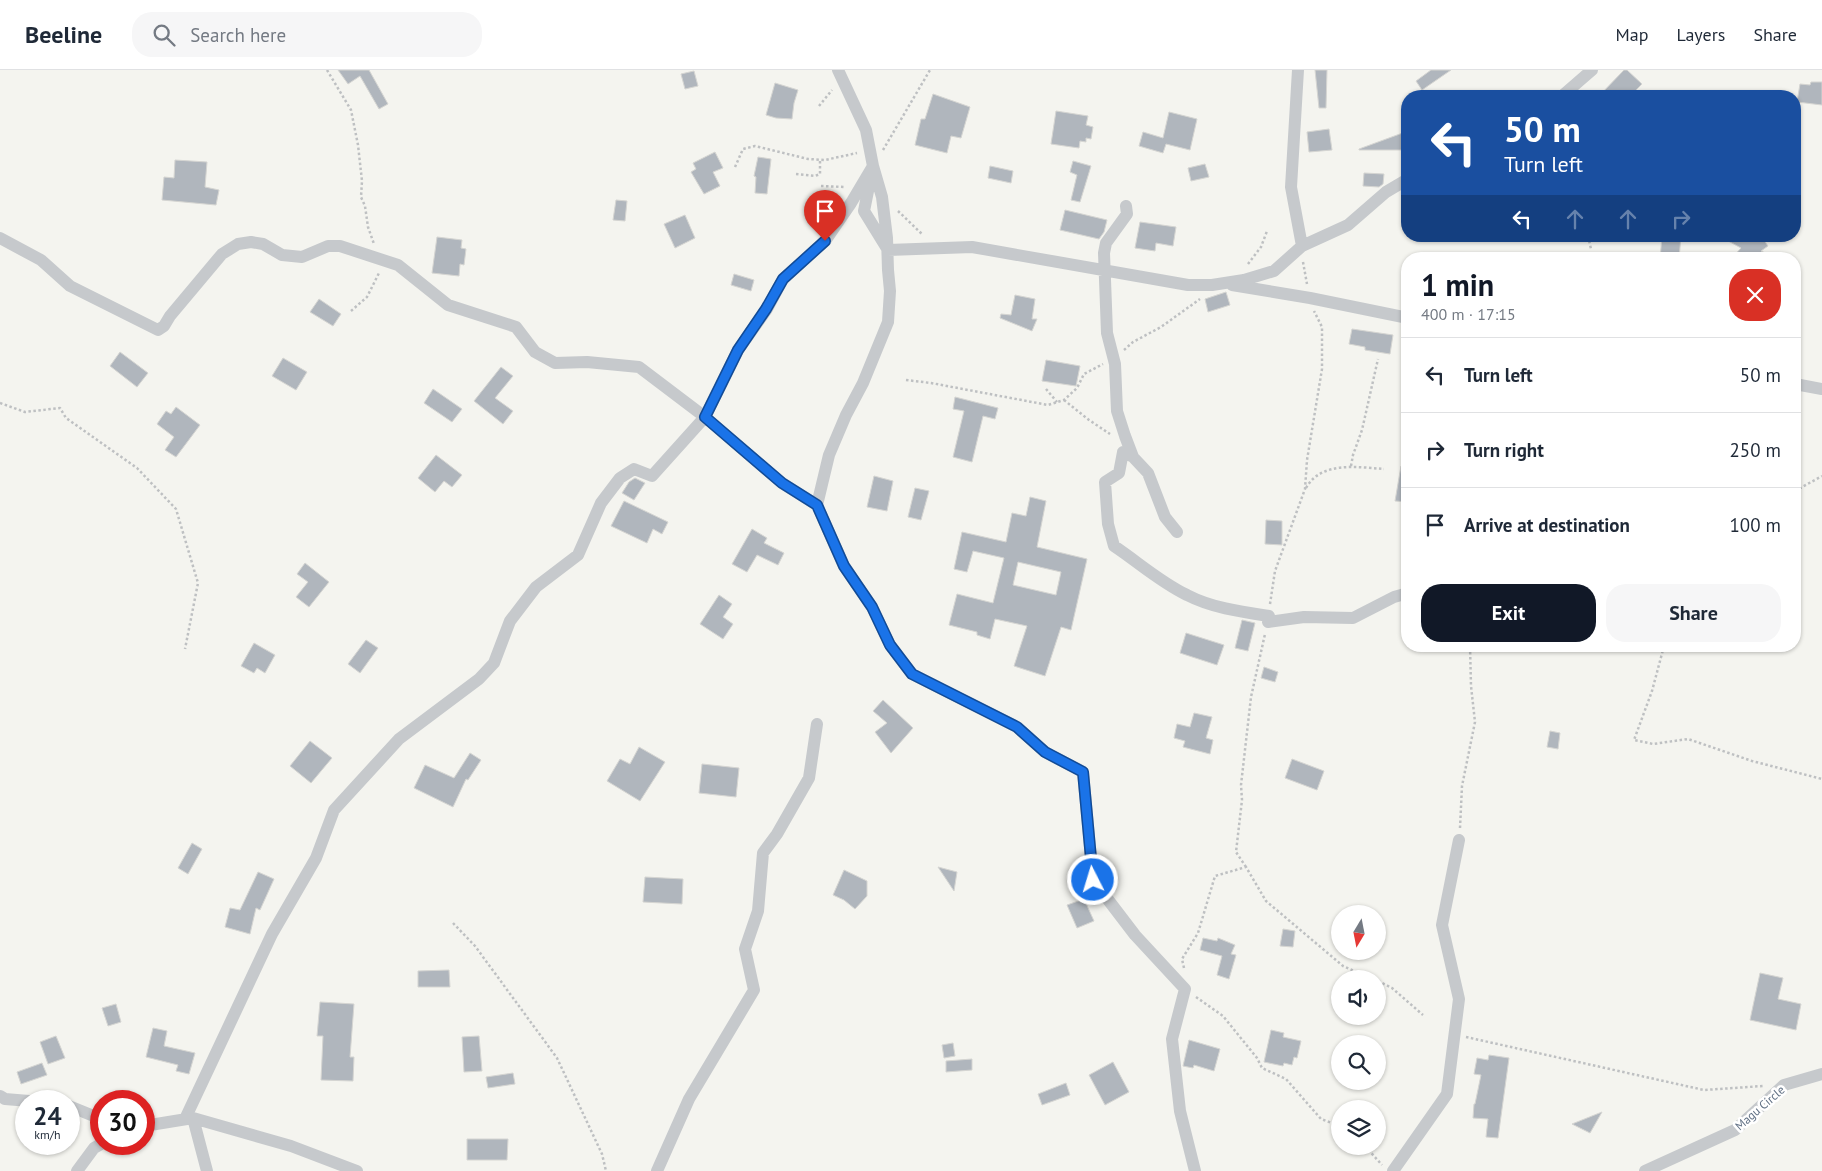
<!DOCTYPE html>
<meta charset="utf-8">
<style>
:root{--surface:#fff;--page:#f6f6f7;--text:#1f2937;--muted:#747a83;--line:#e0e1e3;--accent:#111827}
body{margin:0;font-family:"PT Sans",sans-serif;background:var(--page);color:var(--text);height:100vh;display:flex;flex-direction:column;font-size:19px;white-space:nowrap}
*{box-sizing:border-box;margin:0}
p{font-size:16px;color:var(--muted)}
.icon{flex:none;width:28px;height:28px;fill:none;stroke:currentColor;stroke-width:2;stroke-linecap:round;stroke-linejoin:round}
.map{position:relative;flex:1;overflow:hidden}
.side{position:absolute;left:1401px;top:182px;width:400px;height:400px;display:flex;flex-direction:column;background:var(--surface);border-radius:20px;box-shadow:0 1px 4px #0004}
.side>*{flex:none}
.top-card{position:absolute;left:1401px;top:20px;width:400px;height:152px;border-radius:20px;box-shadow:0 1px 4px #0004;background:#1a4fa0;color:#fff;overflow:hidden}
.needle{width:32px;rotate:190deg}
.controls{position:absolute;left:1331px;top:835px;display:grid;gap:10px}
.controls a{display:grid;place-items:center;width:55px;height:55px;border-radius:50%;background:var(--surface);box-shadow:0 1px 4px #0004;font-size:25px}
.speed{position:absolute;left:15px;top:1020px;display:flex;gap:10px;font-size:25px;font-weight:700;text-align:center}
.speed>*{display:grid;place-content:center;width:65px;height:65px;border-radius:50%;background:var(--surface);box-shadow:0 1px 4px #0004;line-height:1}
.speed small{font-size:12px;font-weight:400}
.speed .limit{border:8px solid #d22;background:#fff;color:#111}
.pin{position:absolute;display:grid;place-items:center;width:42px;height:42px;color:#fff;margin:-51px -21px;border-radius:50% 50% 50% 0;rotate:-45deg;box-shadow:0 0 5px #0007}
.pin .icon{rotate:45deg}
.me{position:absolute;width:55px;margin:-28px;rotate:355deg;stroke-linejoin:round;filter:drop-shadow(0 0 4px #0008)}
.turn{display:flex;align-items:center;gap:18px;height:105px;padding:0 20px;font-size:22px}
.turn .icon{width:65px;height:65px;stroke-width:2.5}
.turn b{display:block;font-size:35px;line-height:42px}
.lanes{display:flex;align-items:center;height:48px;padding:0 20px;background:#0003;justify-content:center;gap:25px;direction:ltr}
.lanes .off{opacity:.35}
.round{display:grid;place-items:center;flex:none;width:52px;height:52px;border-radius:20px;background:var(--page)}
.overview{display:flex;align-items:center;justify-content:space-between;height:85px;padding:0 20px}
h1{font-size:30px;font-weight:800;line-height:38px;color:var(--accent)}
.action{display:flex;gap:10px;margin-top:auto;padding:10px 20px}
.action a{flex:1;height:58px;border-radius:20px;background:var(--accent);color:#fff;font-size:20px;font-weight:800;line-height:58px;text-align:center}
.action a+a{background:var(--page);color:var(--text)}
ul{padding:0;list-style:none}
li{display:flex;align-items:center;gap:15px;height:75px;padding:0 20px;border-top:1px solid var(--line)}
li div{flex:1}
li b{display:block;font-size:19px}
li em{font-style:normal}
header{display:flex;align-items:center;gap:30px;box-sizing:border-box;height:70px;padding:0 25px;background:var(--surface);border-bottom:1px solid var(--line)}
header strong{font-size:24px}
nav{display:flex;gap:28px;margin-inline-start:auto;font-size:18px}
.search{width:350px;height:45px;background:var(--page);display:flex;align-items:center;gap:12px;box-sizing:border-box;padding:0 18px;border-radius:20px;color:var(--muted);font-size:19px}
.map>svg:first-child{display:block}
.building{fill:#b0b6bd;stroke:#d5d5d2;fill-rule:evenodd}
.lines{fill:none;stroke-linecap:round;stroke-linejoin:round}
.path{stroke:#bec0c2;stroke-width:2.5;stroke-dasharray:2.5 2.5;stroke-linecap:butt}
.minor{stroke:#c6c9cc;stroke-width:12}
.route-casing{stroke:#114b97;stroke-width:12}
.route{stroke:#1a73e8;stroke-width:9}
.labels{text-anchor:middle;stroke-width:5;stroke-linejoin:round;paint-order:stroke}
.street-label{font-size:12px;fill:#607084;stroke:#fff}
</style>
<header>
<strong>Beeline</strong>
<div class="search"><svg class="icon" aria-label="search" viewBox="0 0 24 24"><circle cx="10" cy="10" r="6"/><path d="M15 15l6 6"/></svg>Search here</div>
<nav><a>Map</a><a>Layers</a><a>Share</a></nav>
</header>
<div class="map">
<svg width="1822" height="1101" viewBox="0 0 1822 1101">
<rect width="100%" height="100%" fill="#f4f4ef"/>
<!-- building -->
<path class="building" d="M 338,0 L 369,0 L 388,34 L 379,39 L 360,6 L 348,14 Z
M 1315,0 L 1327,0 L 1326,38 L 1319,38 Z
M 1431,0 L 1451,0 L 1422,20 L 1416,11 Z
M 1624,0 L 1627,0 L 1642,14 L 1630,26 L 1599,26 Z
M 694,1 L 698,16 L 685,19 L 681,4 Z
M 1811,12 L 1822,12 L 1822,35 L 1797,32 L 1800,14 L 1810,15 Z
M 775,13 L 798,20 L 794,33 L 792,49 L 776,48 L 766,45 Z
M 933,24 L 970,37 L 961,68 L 951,66 L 947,83 L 915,75 L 921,49 L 925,49 Z
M 1056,41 L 1088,46 L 1086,55 L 1093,57 L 1091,69 L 1086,68 L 1086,72 L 1080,71 L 1079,78 L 1051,74 Z
M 1169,42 L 1197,49 L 1190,80 L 1166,74 L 1163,83 L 1139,76 L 1143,62 L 1163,68 Z
M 1329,59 L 1332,80 L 1309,82 L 1307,62 Z
M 1408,61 L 1408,80 L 1359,80 L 1359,79 Z
M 715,82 L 723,98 L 713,102 L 720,116 L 704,124 L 691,102 L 696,99 L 693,93 Z
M 758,87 L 771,89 L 767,124 L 755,123 L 756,107 L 754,106 Z
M 175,90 L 207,92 L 205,117 L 219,120 L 216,135 L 162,130 L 164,107 L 174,108 Z
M 1073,91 L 1091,96 L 1080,132 L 1071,130 L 1077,105 L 1070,102 Z
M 1205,94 L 1209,107 L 1191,111 L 1188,98 Z
M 990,96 L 1013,101 L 1011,113 L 988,108 Z
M 1364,103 L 1384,104 L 1383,114 L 1379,117 L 1363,116 Z
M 616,130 L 627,131 L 625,151 L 613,150 Z
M 1065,140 L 1107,150 L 1104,162 L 1099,169 L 1060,160 Z
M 685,145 L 695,168 L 675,178 L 664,154 Z
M 1140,152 L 1176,157 L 1173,176 L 1156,173 L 1155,181 L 1135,178 Z
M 1662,166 L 1681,166 L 1679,189 L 1660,189 Z
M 1719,166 L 1761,166 L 1768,176 L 1761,181 L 1779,189 L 1731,189 L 1741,178 Z
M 437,167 L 462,170 L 461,178 L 466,179 L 464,195 L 460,194 L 459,206 L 432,203 Z
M 734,204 L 754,210 L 751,221 L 731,215 Z
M 1226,222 L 1230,235 L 1208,242 L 1205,229 Z
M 1015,225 L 1035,229 L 1032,249 L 1037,249 L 1032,261 L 1000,248 L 1001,244 L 1011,245 Z
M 319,229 L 341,244 L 333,256 L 310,242 Z
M 1352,259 L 1393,265 L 1390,284 L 1365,280 L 1365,277 L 1349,274 Z
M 120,282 L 148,303 L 137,317 L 110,296 Z
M 283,288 L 307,302 L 296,320 L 272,306 Z
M 1046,290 L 1080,296 L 1076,316 L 1042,311 Z
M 501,297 L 513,306 L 495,328 L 513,341 L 503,354 L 474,331 Z
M 433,319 L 462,339 L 452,352 L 424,333 Z
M 955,327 L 998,338 L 995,349 L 983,346 L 972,392 L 953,387 L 964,341 L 953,339 Z
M 176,337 L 200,355 L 176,387 L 165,380 L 174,367 L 157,354 L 166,341 L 171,344 Z
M 436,385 L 462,405 L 452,417 L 444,411 L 435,422 L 418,408 Z
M 1401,396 L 1408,396 L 1408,432 L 1395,431 Z
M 874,406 L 893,411 L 887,441 L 867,437 Z
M 635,408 L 645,413 L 634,430 L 622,423 L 629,412 Z
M 915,418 L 929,421 L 921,450 L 908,447 Z
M 1030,427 L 1046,431 L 1037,477 L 1087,489 L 1071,560 L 1061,557 L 1045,606 L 1014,596 L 1027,556 L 995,549 L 990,569 L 977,565 L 977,562 L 949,555 L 957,524 L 993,533 L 1004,488 L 973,481 L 967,502 L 954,499 L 962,462 L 1006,472 L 1012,443 L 1026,446 ZM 1018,492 L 1061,502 L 1056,525 L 1013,515 Z
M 624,431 L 668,452 L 662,464 L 653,459 L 647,473 L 611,456 Z
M 1266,450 L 1282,451 L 1282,475 L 1265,474 Z
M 752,459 L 767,468 L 764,473 L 784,483 L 778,495 L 757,485 L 747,502 L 732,494 Z
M 305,493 L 329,512 L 309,537 L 296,527 L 308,512 L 297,504 Z
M 719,525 L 732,534 L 723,547 L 733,554 L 723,569 L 700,554 Z
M 1242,550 L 1255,553 L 1248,581 L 1235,578 Z
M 1186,563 L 1224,575 L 1217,595 L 1180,583 Z
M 366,570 L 378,578 L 360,603 L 348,594 Z
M 254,573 L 275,585 L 265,603 L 257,598 L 254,603 L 241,596 Z
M 1264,597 L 1278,602 L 1275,612 L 1261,608 Z
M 883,630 L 913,658 L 891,683 L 875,662 L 887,653 L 873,641 Z
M 1194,643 L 1212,647 L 1206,668 L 1213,670 L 1210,684 L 1183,677 L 1185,671 L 1174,668 L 1177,654 L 1190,657 Z
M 1550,661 L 1560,663 L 1558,679 L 1547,677 Z
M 310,671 L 332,688 L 311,713 L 290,696 Z
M 639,677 L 665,692 L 640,731 L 607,711 L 620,689 L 630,694 Z
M 470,683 L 481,690 L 468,710 L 466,709 L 453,737 L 414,718 L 425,695 L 454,708 Z
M 1292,689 L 1324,701 L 1317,720 L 1285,708 Z
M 702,694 L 739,698 L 736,727 L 699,723 Z
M 192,773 L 202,779 L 188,804 L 178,798 Z
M 938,797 L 957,802 L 954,821 Z
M 844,800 L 867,811 L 867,826 L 855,839 L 844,830 L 833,825 Z
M 258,802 L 274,809 L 260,840 L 256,838 L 250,864 L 225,857 L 230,838 L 240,840 Z
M 645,807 L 683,809 L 682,834 L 643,832 Z
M 1084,829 L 1094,851 L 1077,858 L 1067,835 Z
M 1283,859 L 1295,861 L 1293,877 L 1280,876 Z
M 1203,868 L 1217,871 L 1218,868 L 1235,875 L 1231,884 L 1236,885 L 1229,909 L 1217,905 L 1222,886 L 1200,880 Z
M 449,900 L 450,917 L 418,917 L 418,901 Z
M 1760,903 L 1783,908 L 1778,929 L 1801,934 L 1796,960 L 1750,950 Z
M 320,932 L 354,934 L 350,987 L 354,987 L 353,1011 L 321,1010 L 323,966 L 317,966 Z
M 116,934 L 121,952 L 108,956 L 102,938 Z
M 153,958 L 167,961 L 164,976 L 195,983 L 189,1004 L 176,1001 L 178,995 L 146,987 Z
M 1271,960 L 1284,963 L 1283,967 L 1301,971 L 1297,988 L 1294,987 L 1292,995 L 1284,993 L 1283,996 L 1264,992 Z
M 56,966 L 65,988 L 48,994 L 40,972 Z
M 479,966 L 482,1001 L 464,1002 L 462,967 Z
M 1189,970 L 1220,979 L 1214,1001 L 1194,995 L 1193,998 L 1183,996 Z
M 953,973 L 955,986 L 944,988 L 942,975 Z
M 1489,985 L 1509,988 L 1498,1068 L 1486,1067 L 1488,1049 L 1473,1048 L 1474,1034 L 1475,1034 L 1481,1005 L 1474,1004 L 1477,988 L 1488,990 Z
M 972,989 L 972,1000 L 946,1002 L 946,991 Z
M 1113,992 L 1129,1022 L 1105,1035 L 1089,1005 Z
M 42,993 L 47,1005 L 21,1014 L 17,1002 Z
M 513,1003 L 515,1014 L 488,1018 L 486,1007 Z
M 1066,1013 L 1070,1025 L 1042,1035 L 1038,1024 Z
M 1602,1042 L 1590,1063 L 1572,1054 Z
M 467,1069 L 508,1069 L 507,1090 L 467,1090 Z"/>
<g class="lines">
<!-- path -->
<path class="path" d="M 327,0 L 351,40 L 358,75 L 362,111 L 361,127 L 365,136 L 368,157 L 374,174
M 819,36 L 832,20
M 883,80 L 930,0
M 735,97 L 743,79 L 755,76 L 808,89 L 825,90 L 857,83
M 796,104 L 815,106 L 820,104 L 820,90
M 821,116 L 845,117
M 898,141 L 923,165
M 1588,166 L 1591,179
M 1303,192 L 1307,214
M 1248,194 L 1261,177 L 1267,161
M 351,241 L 367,227 L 379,203
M 1124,280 L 1133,272 L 1161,257 L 1200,229
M 906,310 L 931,313 L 1048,335 L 1064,330 L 1077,318 L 1084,304 L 1103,294
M 1046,319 L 1057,332
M 1064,330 L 1089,350 L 1110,364
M 0,333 L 25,342 L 60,338 L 66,348 L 137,398 L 176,439 L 198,513 L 185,579
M 1351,396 L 1353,385 L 1362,360 L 1378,289
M 1406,410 L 1408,412
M 1306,418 C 1321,391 1357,397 1384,399
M 1795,421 L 1822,406
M 1270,534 L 1275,501 L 1305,419 L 1307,390 L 1322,299 L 1322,257 L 1314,241
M 1664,576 L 1652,621 L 1634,670 L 1653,674 L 1688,669 L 1752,691 L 1822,709
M 1460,758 L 1462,716 L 1475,652 L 1471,616 L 1470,576
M 1246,797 L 1236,782 L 1242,730 L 1241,715 L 1251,627 L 1265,564
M 453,853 L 475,876 L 557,988 L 602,1084 L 606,1101
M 1184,898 L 1182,889 L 1198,863 L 1215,806 L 1246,797 L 1266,831 L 1343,896 L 1372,909
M 1378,911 L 1392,918 L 1423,945
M 1196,927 L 1223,946 L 1257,988 L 1262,998 L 1286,1009 L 1321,1049 L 1340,1056
M 1466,967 L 1704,1020 L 1763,1016
M 1365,1076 L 1382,1095"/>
<!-- minor -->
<path class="minor" d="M 838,0 L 866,60 L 873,96 L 882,127 L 887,168 L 888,200 L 890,221 L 888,252 L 863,313 L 846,345 L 829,385 L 817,435 L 844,496 L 872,537 L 890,575 L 912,604 L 1017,657 L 1045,682 L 1083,702 L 1093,810 L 1135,865 L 1185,919 L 1172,969 L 1180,1041 L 1195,1101
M 1298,0 L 1291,117 L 1302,176
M 1562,26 L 1592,0
M 871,106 L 864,141 L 888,180 L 972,177 L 1188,215 L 1212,215 L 1244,210 L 1274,201 L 1302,176 L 1348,155 L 1386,122 L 1408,109
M 1126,136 L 1127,144 L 1106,173 L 1104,183 L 1107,263 L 1115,294 L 1117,341 L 1125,366 L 1133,387 L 1123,382 L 1119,403 L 1105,412 L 1108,454 L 1114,476 C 1138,492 1160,512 1187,525 C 1212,538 1242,542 1269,546
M 0,168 L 41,190 L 70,216 L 158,260 L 164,256 L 170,246 L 222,184 L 238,174 L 251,172 L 263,174 L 282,185 L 302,187 L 328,176 L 340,176 L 398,195 L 448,235 L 516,257 L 535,282 L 555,293 L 587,292 L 639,297 L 705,347 L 782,413 L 817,435
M 1232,215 L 1310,228 L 1408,248
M 1795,314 L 1822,319
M 1133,387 L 1148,403 L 1165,447 L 1177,462
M 1268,552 L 1304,547 L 1353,548 L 1394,527 L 1408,523
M 0,1026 L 5,1029 L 29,1031
M 69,1036 L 101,1049
M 193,1048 L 207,1101
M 185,1049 L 272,864 L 316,788 L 334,740 L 399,669 L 479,609 L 494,593 L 510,551 L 536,517 L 578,485 L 601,433 L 620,408 L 634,399 L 652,406 L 705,347 L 738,280 L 767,239 L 783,209 L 825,171 L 851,133 L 873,96
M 144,1056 L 193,1048 L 291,1076 L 357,1101
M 77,1101 L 94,1078 L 101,1074
M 657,1101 L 689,1029 L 754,920 L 745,879 L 758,841 L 763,783 L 777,764 L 809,708 L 817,654
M 1393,1101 L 1447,1024 L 1459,929 L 1442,855 L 1459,770
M 1645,1101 L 1735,1060 L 1784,1015 L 1822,1004"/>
</g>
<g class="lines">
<defs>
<path id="route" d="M 825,171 L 783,209 L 766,239 L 738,280 L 705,347 L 782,413 L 817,435 L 844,496 L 872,537 L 890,575 L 912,604 L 1017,657 L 1045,682 L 1083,702 L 1093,810"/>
</defs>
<!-- route casing -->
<use href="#route" class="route-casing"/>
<!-- route -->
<use href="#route" class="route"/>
</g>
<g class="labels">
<!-- street labels -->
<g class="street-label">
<text transform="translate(1760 1038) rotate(-41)" y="4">Magu Circle</text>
</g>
</g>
</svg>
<div class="controls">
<a><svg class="needle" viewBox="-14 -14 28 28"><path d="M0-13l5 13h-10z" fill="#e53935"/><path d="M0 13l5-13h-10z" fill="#747a83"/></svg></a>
<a><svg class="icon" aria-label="sound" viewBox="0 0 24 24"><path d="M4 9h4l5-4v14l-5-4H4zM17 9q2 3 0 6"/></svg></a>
<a><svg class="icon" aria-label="search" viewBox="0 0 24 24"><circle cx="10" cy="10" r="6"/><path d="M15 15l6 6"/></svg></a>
<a><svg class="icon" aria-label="layers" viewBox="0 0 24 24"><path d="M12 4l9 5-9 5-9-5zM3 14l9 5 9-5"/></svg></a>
</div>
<div class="speed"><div>24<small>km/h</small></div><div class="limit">30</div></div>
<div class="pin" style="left:825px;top:171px;background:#d93025"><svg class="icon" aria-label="arrive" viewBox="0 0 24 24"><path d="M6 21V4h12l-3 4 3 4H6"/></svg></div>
<svg class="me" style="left:1093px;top:810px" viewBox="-20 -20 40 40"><circle r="17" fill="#1a73e8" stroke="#fff" stroke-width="3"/><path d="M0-11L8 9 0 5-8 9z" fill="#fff"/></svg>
<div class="top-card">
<div class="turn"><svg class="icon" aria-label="left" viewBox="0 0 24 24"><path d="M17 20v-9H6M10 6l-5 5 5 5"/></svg><div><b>50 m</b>Turn left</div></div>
<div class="lanes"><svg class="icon" aria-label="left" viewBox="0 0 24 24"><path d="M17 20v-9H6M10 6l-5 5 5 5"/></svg><svg class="icon off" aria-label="ahead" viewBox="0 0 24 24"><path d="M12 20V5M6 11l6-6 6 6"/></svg><svg class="icon off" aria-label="ahead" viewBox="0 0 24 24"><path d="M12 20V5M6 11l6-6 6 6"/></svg><svg class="icon off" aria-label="right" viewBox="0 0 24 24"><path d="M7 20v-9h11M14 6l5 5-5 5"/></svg></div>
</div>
<section class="side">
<div class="overview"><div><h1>1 min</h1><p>400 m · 17:15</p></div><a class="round" style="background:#d93025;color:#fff"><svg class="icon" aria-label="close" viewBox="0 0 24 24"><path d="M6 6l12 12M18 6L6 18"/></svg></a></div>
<ul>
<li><svg class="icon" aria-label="left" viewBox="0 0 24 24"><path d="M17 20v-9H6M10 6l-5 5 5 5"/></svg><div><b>Turn left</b></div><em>50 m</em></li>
<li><svg class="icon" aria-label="right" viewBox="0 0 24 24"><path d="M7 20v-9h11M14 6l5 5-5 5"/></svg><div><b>Turn right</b></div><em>250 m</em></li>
<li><svg class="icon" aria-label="arrive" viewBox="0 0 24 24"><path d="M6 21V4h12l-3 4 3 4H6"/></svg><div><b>Arrive at destination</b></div><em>100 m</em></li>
</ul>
<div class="action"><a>Exit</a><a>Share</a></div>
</section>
</div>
